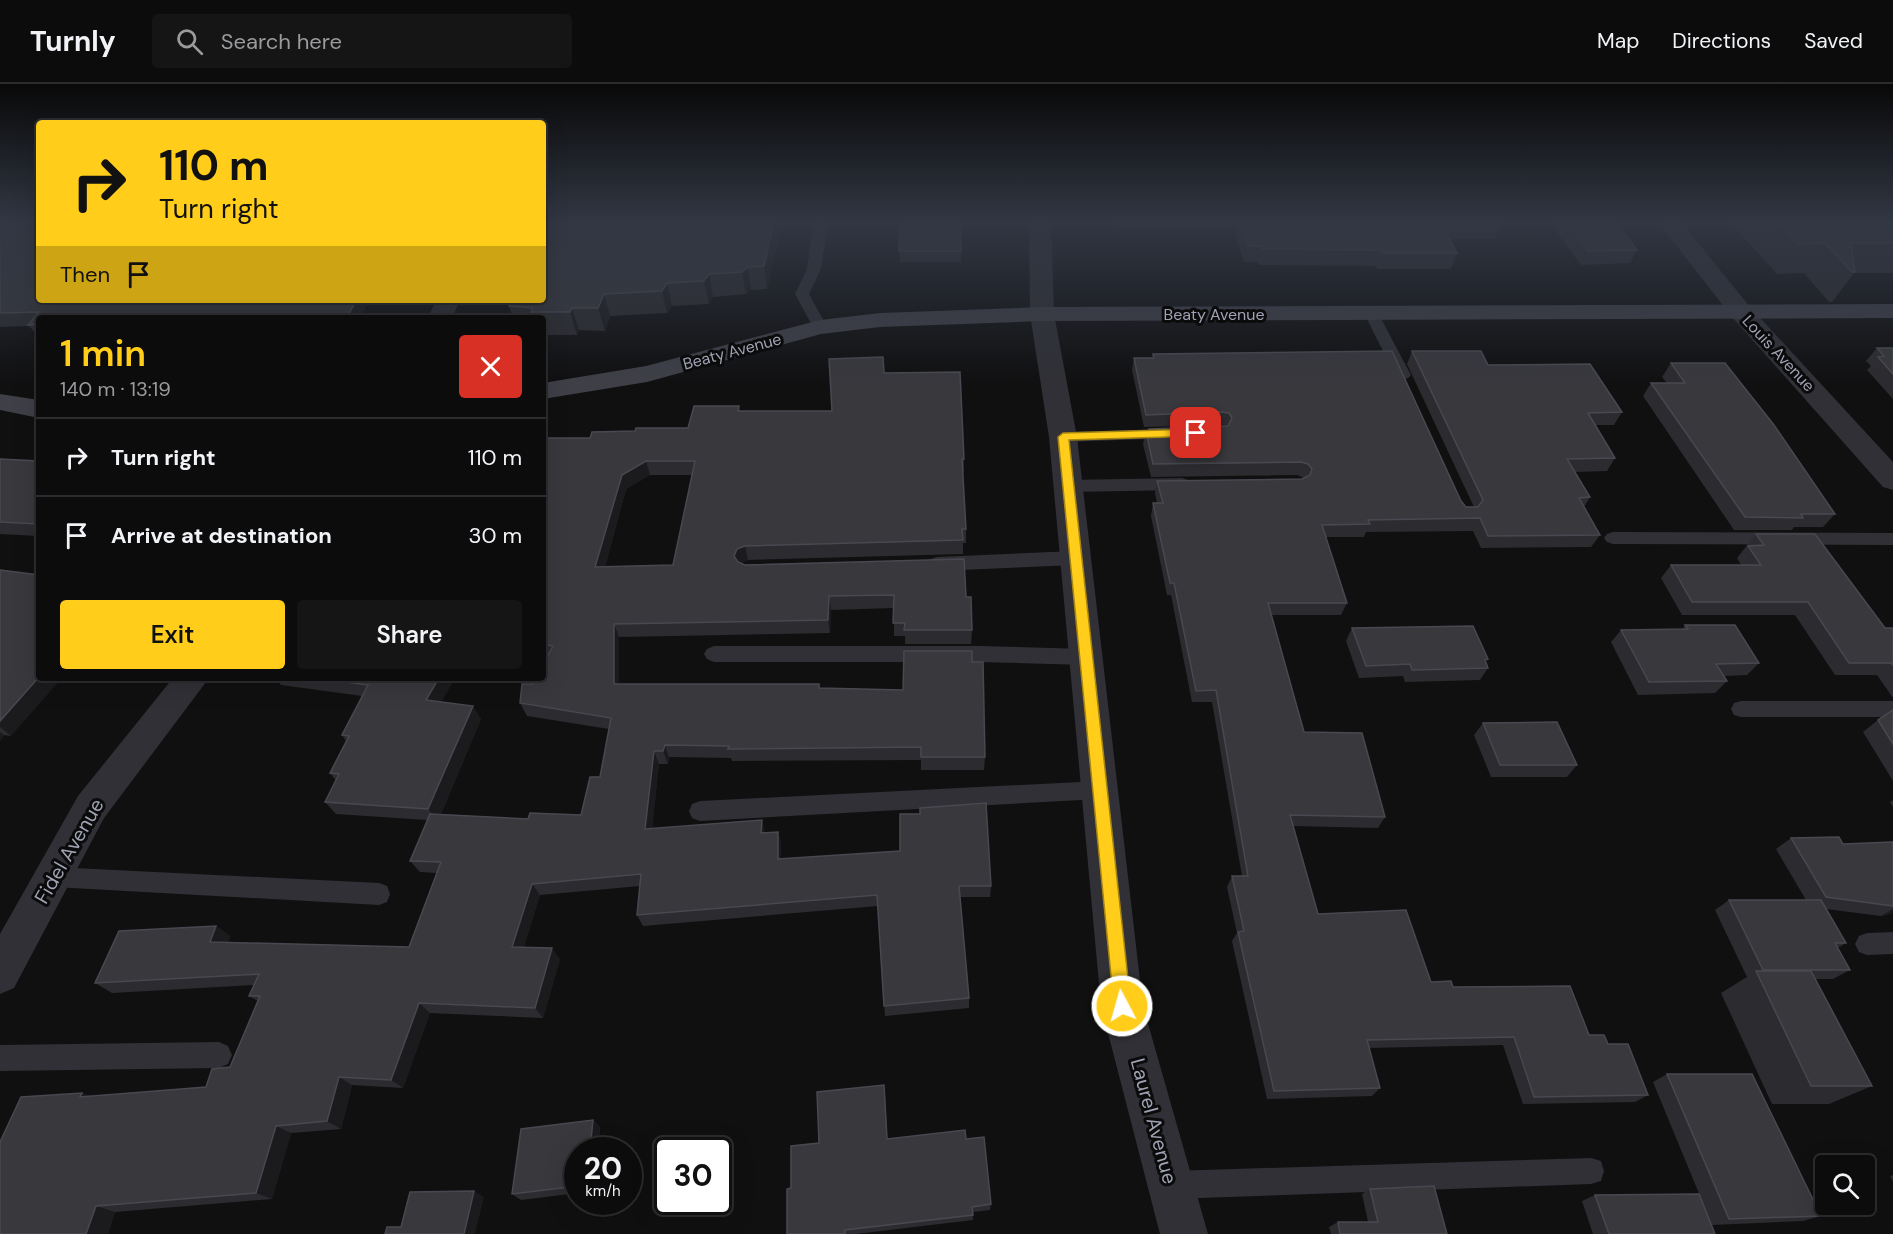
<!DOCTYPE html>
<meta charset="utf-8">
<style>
:root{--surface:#0c0c0d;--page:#151516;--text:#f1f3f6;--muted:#9a9b9d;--line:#2c2c2e;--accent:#ffcd1a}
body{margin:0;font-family:"DM Sans",sans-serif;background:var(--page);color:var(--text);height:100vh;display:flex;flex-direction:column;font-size:22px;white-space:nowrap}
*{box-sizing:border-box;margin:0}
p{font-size:20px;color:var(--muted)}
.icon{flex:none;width:33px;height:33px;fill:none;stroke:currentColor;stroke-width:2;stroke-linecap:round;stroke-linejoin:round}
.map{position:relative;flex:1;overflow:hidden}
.side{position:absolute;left:36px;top:231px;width:510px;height:366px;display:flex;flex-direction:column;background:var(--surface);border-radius:6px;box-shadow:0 6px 24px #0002,0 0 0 2px var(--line)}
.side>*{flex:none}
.hud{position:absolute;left:36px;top:36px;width:510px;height:183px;border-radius:6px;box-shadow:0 6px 24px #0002,0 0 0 2px var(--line);background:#ffcd1a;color:#111;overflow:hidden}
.fabs{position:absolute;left:1815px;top:1071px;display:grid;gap:12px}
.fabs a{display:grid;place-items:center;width:60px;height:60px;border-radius:6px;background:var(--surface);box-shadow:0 6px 24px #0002,0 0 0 2px var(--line);font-size:30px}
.speed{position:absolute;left:564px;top:1053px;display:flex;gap:12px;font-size:30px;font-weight:700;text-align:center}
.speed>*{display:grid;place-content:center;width:78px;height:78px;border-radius:50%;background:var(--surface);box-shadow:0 6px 24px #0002,0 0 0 2px var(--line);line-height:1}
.speed small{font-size:15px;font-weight:400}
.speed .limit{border:3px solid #111;border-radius:9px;background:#fff;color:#111}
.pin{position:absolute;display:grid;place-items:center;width:51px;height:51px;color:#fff;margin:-26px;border-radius:12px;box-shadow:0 3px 9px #0006}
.me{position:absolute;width:66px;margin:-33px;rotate:354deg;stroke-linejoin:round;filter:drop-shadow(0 0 4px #0008)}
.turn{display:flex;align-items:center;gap:21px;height:126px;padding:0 24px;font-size:27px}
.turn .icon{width:78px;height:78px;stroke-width:2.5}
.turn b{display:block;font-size:42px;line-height:51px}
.then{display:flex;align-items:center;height:57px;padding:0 24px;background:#0003;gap:12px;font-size:22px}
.round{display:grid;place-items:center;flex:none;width:63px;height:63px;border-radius:6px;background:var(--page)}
.summary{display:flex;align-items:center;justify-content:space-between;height:102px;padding:0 24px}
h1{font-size:36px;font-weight:600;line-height:45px;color:var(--accent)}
.action{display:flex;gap:12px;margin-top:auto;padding:12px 24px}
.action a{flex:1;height:69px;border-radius:6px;background:var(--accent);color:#111;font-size:24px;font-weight:600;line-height:69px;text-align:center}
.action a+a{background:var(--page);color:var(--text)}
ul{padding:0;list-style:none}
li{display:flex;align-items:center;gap:18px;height:78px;padding:0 24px;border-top:2px solid var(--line)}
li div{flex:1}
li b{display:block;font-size:22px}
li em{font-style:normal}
header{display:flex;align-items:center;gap:36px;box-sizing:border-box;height:84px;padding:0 30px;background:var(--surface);border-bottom:2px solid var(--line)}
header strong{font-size:28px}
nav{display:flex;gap:33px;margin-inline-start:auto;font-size:21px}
.search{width:420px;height:54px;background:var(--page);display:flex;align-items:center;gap:15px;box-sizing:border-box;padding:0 21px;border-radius:6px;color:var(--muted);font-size:22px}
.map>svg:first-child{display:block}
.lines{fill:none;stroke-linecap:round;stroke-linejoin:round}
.lane{fill:#303036;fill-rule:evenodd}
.street{fill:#303036;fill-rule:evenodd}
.secondary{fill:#3e3f47;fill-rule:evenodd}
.wall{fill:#2c2b2f;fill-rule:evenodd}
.shaded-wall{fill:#1b1b1d}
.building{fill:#38383d;stroke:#484950;stroke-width:1.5;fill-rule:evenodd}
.route{fill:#ffcd1a;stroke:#a68511;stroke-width:1.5}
.labels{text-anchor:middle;stroke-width:6;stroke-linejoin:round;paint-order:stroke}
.far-street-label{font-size:16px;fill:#9fa3b3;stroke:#0b0b0c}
.street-label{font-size:20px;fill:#9fa3b3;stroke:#0b0b0c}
</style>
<header>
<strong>Turnly</strong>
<div class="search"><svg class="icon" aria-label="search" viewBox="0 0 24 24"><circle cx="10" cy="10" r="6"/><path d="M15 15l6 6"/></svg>Search here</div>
<nav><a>Map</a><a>Directions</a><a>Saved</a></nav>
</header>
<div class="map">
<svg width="1893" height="1150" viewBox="0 0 1893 1150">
<rect width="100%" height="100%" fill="#101011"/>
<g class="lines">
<!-- lane -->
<path class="lane" d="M 814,138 L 828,138 L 821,185 L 809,210 L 827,243 L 820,247 L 813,243 L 795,210 L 807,185 Z
M 1371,225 L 1378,229 L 1411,291 L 1408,294 L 1403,296 L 1395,291 L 1364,229 Z
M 1171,345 L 1177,346 L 1179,350 L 1177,354 L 1063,358 L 1057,357 L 1055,353 L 1057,349 L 1063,348 Z
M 1182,394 L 1188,396 L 1190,400 L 1188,404 L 1182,406 L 1068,408 L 1062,406 L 1060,402 L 1062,398 L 1068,396 Z
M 1613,448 L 1893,449 L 1893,461 L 1613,460 L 1607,458 L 1604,454 L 1607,450 Z
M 1075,467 L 1081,469 L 1084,474 L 1081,479 L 1075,481 L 937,487 L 931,485 L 928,480 L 931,475 L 937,473 Z
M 714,562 L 979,562 L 1086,565 L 1093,568 L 1096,573 L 1093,578 L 1086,581 L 979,578 L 714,578 L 707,575 L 704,570 L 707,565 Z
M 1741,617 L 1893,617 L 1893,633 L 1741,633 L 1734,631 L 1731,625 L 1734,619 Z
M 1100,697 L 1108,699 L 1111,706 L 1108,713 L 1100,715 L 700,737 L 692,734 L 689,727 L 692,720 L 700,717 Z
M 54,783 L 379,799 L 387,802 L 390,810 L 387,818 L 379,821 L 54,803 L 46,800 L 43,793 L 46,786 Z
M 1893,848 L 1893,870 L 1867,871 L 1859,868 L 1855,860 L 1859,852 L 1867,849 Z
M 219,958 L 228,962 L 232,971 L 228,980 L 219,984 L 0,987 L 0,961 Z
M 1591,1074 L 1601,1077 L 1604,1087 L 1601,1097 L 1591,1100 L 1171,1115 L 1161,1111 L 1157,1101 L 1161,1091 L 1171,1087 Z"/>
<!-- street -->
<path class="street" d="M 1029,138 L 1051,138 L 1054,230 L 1077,353 L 1143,922 L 1208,1150 L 1160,1150 L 1101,922 L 1049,353 L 1030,230 Z
M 1658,138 L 1681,138 L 1750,223 L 1893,378 L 1893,406 L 1883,403 L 1732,233 Z
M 436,216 L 460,216 L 452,234 L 428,234 Z
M 173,594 L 209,594 L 104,734 L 14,904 L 0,910 L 0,850 L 78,712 Z"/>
<!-- secondary -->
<path class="secondary" d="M 1893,220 L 1893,234 L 1042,237 L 880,243 L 821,250 L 647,298 L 543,315 L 543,299 L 646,282 L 820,236 L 880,229 L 1042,223 Z
M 0,310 L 39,316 L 39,334 L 0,326 Z"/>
</g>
<!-- wall -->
<path class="wall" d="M 0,138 L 39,216 L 369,216 L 360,234 L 39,234 L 39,253 L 29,242 L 0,243 Z
M 544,138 L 782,138 L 767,205 L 751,206 L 746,210 L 713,213 L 709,220 L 672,222 L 667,229 L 610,232 L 605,247 L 579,246 L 577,251 L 543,251 L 543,234 L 513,234 L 509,222 L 543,216 Z
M 1113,138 L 1501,138 L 1502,139 L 1495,155 L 1449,155 L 1457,169 L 1451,185 L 1377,185 L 1376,182 L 1259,181 L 1258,178 L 1244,178 L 1233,143 L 1114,145 Z
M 1549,138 L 1616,138 L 1637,166 L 1630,179 L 1581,181 Z
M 1724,138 L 1893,138 L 1893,189 L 1854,189 L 1832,218 L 1829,218 L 1804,189 L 1777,190 L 1738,147 L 1732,147 Z
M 899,167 L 961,167 L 961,178 L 900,178 Z
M 1877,264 L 1893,264 L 1893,315 L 1867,286 L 1871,282 L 1866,277 Z
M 1412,267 L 1488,281 L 1622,328 L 1614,341 L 1595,341 L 1615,374 L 1607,387 L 1575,388 L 1590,413 L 1584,423 L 1600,451 L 1591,463 L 1481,464 L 1473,447 L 1366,448 L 1364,453 L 1326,453 L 1347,519 L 1341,531 L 1272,531 L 1304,648 L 1385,733 L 1378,744 L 1293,742 L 1318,830 L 1431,898 L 1453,903 L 1589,951 L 1608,960 L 1648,1011 L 1635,1018 L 1523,1020 L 1503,961 L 1369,964 L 1380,1004 L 1372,1012 L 1267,1015 L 1232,857 L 1237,849 L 1227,803 L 1232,792 L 1242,792 L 1212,618 L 1192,618 L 1171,511 L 1167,511 L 1151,432 L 1153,419 L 1157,419 L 1155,409 L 1157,397 L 1302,395 L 1304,394 L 1297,391 L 1151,393 L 1143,360 L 1146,347 L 1149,347 L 1149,345 L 1225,342 L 1219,341 L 1144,343 L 1132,286 L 1134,274 L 1152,274 L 1153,270 L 1461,417 L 1466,423 L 1474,423 L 1407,280 Z
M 1671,279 L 1835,430 L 1823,443 L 1794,443 L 1792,446 L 1734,446 L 1643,312 L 1651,299 L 1667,299 L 1662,293 Z
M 884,289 L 964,375 L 964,389 L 962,389 L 966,445 L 966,459 L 963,459 L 963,470 L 748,476 L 740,479 L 745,481 L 966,513 L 972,546 L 971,560 L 905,560 L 905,552 L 894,552 L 894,524 L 831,526 L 830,549 L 619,553 L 619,600 L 819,600 L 820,604 L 903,606 L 972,578 L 985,673 L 984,686 L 921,686 L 921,676 L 732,677 L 731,674 L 669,673 L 668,680 L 659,680 L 652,744 L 765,749 L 778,748 L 781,760 L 781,775 L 991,802 L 990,813 L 960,813 L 969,914 L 969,924 L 885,932 L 878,822 L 643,842 L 637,831 L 640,802 L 540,811 L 524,863 L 560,875 L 543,934 L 430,929 L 403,1004 L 352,1001 L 341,1045 L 291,1049 L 272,1115 L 115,1128 L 108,1150 L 0,1150 L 82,1009 L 90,1012 L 206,1003 L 230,983 L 258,917 L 249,912 L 254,901 L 112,909 L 95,899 L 216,842 L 230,852 L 228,858 L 409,863 L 437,789 L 420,788 L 410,777 L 427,736 L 336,730 L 325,718 L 336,697 L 330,689 L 346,657 L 342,651 L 362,612 L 281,601 L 275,594 L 455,594 L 441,618 L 481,635 L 441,730 L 528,735 L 581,731 L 600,693 L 609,645 L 527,632 L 520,619 L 533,600 L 547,573 L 543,572 L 543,357 L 590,354 L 635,347 L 688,344 L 739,322 L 740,327 L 832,327 ZM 650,391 L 692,391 L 673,481 L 605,483 L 626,405 Z
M 0,375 L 39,377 L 39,452 L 0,450 Z
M 1756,450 L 1885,544 L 1893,544 L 1893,614 L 1877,591 L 1835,591 L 1795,531 L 1682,531 L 1661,494 L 1671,481 L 1741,481 L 1737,474 Z
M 0,486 L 11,652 L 4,651 L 0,657 Z
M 1685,541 L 1759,579 L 1747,591 L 1724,592 L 1727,597 L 1715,609 L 1638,611 L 1611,558 L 1621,546 L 1682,545 Z
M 1352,544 L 1486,578 L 1488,584 L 1480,596 L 1405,598 L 1403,592 L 1359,594 L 1346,557 Z
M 1893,626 L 1893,697 L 1863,648 L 1878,636 Z
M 1483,639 L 1577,681 L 1567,693 L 1491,693 L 1474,651 Z
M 1893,716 L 1893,723 L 1890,718 Z
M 1791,754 L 1843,760 L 1893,758 L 1893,829 L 1881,832 L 1826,825 L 1846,859 L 1838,864 L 1850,886 L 1833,895 L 1815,895 L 1872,1002 L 1829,1020 L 1772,1020 L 1721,909 L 1747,893 L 1715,826 L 1729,816 L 1806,816 L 1776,765 Z
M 1667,990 L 1821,1132 L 1803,1137 L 1712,1141 L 1653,998 Z
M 885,1009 L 887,1055 L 966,1055 L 991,1120 L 990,1126 L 973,1128 L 973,1136 L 856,1150 L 787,1150 L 791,1104 L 819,1059 Z
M 593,1036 L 600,1043 L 598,1066 L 578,1066 L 578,1109 L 521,1116 L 512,1110 Z
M 1893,1091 L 1893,1098 L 1890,1092 Z
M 1370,1105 L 1447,1150 L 1331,1150 L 1329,1143 L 1338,1138 L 1368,1138 L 1362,1110 Z
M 1595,1111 L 1715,1150 L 1593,1150 L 1582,1117 Z"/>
<!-- shaded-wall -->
<path class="shaded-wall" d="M 774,138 L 782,138 L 767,205 L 764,182 Z
M 748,183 L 751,206 L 746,210 L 742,188 Z
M 709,190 L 713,213 L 709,220 L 704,197 Z
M 667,199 L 672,222 L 667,229 L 662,207 Z
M 604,210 L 610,232 L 605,247 L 598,224 Z
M 356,216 L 369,216 L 360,234 L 347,234 Z
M 572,224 L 579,246 L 577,251 L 570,228 Z
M 646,377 L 650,391 L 626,405 L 601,497 L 595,483 L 622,391 Z
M 745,462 L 748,476 L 740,479 L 737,486 L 734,472 L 737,465 Z
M 829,512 L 831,526 L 830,549 L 828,536 Z
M 614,540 L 619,553 L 619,613 L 614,600 Z
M 39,593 L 39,594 L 62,594 L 11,652 L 0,643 L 0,637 Z
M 439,594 L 455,594 L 435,629 L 426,616 Z
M 473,622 L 481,635 L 438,737 L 428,725 Z
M 0,648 L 4,651 L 0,657 Z
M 665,661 L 669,673 L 668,680 L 663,667 Z
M 654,667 L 659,680 L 651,757 L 645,745 Z
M 762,736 L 765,748 L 765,761 L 761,749 Z
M 778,748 L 781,760 L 781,786 L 778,775 Z
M 532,800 L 540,811 L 521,873 L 512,863 Z
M 1893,825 L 1893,829 L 1881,832 Z
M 216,842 L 230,852 L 224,868 L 210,858 Z
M 552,864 L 560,875 L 543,934 L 535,924 Z
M 419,919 L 430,929 L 403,1004 L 391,996 Z
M 339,993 L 352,1001 L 341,1045 L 327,1037 Z
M 884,1001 L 885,1009 L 888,1061 L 887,1055 Z
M 82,1009 L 100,1017 L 80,1013 Z
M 593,1036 L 600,1043 L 598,1066 L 590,1066 Z
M 276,1042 L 291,1049 L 272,1115 L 256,1109 Z
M 474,1107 L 484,1113 L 475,1150 L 464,1150 Z
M 96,1122 L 115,1128 L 108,1150 L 86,1150 Z"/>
<!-- building -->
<path class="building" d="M 0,138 L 39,138 L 39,216 L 356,216 L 347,234 L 238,234 L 233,230 L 230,234 L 39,234 L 39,240 L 28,241 L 39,228 L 0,229 Z
M 544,138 L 774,138 L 764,182 L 748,183 L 742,188 L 709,190 L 704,197 L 667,199 L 662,207 L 604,210 L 598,224 L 572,224 L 570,228 L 531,228 L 533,224 L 509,222 L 511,216 L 543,216 L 543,141 Z
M 900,138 L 960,138 L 961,167 L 899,167 Z
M 1240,138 L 1501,138 L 1502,139 L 1440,139 L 1457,169 L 1383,169 L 1381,166 L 1263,165 L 1262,162 L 1248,162 Z
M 1566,138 L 1616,138 L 1637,166 L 1588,167 Z
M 1777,138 L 1893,138 L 1893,159 L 1851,159 L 1855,188 L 1852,188 L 1825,159 L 1797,160 Z
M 1877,264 L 1893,264 L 1893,290 L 1878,273 L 1884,272 Z
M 1392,267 L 1461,417 L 1466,423 L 1478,423 L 1483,416 L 1412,267 L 1481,267 L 1488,281 L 1590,280 L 1622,328 L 1588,329 L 1615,374 L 1567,375 L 1590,413 L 1579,414 L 1600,451 L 1488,452 L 1480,434 L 1368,436 L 1370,440 L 1322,441 L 1347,519 L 1268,519 L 1304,648 L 1362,649 L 1385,733 L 1290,731 L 1318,830 L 1406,826 L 1431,898 L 1451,897 L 1453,903 L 1570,902 L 1589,951 L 1604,951 L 1608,960 L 1628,960 L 1648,1011 L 1534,1013 L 1514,953 L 1367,956 L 1380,1004 L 1274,1007 L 1238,848 L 1244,847 L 1232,792 L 1248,792 L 1216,606 L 1196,607 L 1174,499 L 1170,499 L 1153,419 L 1163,419 L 1157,397 L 1302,395 L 1310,391 L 1312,385 L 1308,380 L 1301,378 L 1153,380 L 1146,347 L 1150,347 L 1149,345 L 1228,342 L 1232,334 L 1229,329 L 1222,328 L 1146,331 L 1134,274 L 1154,274 L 1153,270 Z
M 883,273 L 884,289 L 960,288 L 964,375 L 962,375 L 966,445 L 962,445 L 963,456 L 745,462 L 737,465 L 734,472 L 738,478 L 745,481 L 964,475 L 966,513 L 971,513 L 972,546 L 904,546 L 905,539 L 893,539 L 894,511 L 829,512 L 828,536 L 614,540 L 614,600 L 819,600 L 819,604 L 903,606 L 904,567 L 972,567 L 972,578 L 983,578 L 985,673 L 921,673 L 921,663 L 728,665 L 729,662 L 665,661 L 663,667 L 654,667 L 645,745 L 762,736 L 761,749 L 778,748 L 778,775 L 900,767 L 900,730 L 920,730 L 920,724 L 986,719 L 991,802 L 959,802 L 969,914 L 884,922 L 877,811 L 637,831 L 641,790 L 532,800 L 512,863 L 552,864 L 535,924 L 419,919 L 391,996 L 339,993 L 327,1037 L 276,1042 L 256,1109 L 96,1122 L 86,1150 L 0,1150 L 0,1058 L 21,1013 L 82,1009 L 80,1013 L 206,1003 L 212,985 L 230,983 L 260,912 L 249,912 L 259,890 L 95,899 L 119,847 L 216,842 L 210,858 L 409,863 L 441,778 L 410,777 L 430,730 L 528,735 L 530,729 L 581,731 L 590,693 L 600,693 L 611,634 L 520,619 L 522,600 L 533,600 L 536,594 L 543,594 L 543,581 L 553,562 L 543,560 L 543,357 L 544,354 L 590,354 L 592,348 L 635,347 L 636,344 L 688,344 L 694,322 L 739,322 L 738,327 L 832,327 L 829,275 ZM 646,377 L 695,377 L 673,481 L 595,483 L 622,391 Z
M 1671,279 L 1725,279 L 1774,341 L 1835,430 L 1801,430 L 1803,434 L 1745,433 L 1651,299 L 1685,299 Z
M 0,375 L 39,377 L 39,381 L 36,384 L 39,384 L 39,440 L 0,438 Z
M 1756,450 L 1815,450 L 1885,544 L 1893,544 L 1893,581 L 1891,579 L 1849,579 L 1808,518 L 1692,518 L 1671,481 L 1761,481 L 1748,462 L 1764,461 Z
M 0,486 L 39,491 L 39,593 L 0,637 Z
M 1685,541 L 1735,541 L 1759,579 L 1716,580 L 1727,597 L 1649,598 L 1621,546 L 1688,545 Z
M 1473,542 L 1488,575 L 1485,576 L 1488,584 L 1412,586 L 1410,580 L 1366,582 L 1352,544 Z
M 316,594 L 439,594 L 426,616 L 473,622 L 428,725 L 325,718 L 339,690 L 330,689 L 349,652 L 342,651 L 368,601 Z
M 1893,626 L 1893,660 L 1878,636 Z
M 1557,638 L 1577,681 L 1500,681 L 1483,639 Z
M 1839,753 L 1843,760 L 1893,758 L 1893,822 L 1826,813 L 1791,754 Z
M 1729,816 L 1821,816 L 1846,859 L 1835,859 L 1850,886 L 1763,886 Z
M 1756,887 L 1811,887 L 1872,1002 L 1811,1002 Z
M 1667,990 L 1752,990 L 1821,1132 L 1729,1135 Z
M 884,1001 L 887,1055 L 965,1046 L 966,1055 L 984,1053 L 991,1120 L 972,1123 L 973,1131 L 845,1146 L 845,1150 L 787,1150 L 787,1105 L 791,1104 L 791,1062 L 819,1059 L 817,1008 Z
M 593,1036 L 590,1066 L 578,1066 L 578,1102 L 512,1110 L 521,1045 Z
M 1434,1102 L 1447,1150 L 1340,1150 L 1338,1138 L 1378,1138 L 1370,1105 Z
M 474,1107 L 464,1150 L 385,1150 L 387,1143 L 401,1143 L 410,1108 Z
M 1699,1110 L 1715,1150 L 1609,1150 L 1595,1111 Z"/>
<!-- sky -->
<linearGradient id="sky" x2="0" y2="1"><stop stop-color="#090909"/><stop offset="0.46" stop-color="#313743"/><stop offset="1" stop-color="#313743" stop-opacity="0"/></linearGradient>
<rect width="1893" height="299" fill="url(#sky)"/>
<!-- route -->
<path class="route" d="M 1196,345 L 1202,349 L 1200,352 L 1069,356 L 1131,922 L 1128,928 L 1122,931 L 1116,928 L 1114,922 L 1058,353 L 1063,349 Z"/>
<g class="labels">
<!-- far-street labels -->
<g class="far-street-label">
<text x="1214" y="236">Beaty Avenue</text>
<text transform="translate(732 267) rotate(-15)" y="6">Beaty Avenue</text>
<text transform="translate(1779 269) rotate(47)" y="6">Louis Avenue</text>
</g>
<!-- street labels -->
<g class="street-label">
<text transform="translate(69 767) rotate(-60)" y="7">Fidel Avenue</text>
<text transform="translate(1154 1037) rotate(75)" y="7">Laurel Avenue</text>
</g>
</g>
</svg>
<div class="fabs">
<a><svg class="icon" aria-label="search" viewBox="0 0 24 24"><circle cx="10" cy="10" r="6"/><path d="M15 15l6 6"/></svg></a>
</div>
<div class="speed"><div>20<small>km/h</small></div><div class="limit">30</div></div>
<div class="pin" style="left:1196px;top:349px;background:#d93025"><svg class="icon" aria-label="arrive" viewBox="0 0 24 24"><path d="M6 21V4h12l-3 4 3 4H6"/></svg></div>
<svg class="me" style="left:1122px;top:922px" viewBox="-20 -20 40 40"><circle r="17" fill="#ffcd1a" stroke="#fff" stroke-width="3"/><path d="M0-11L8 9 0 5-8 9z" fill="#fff"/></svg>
<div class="hud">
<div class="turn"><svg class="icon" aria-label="right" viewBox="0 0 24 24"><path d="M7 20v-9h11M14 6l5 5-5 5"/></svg><div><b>110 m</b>Turn right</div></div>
<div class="then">Then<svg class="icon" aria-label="arrive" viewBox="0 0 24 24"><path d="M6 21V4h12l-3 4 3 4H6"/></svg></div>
</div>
<section class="side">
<div class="summary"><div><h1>1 min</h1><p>140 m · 13:19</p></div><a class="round" style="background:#d93025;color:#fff"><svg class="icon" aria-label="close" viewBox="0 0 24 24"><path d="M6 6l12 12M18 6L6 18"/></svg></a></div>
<ul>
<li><svg class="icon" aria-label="right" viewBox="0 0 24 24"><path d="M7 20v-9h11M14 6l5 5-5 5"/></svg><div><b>Turn right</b></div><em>110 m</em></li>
<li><svg class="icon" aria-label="arrive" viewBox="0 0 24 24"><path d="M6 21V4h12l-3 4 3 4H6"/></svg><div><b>Arrive at destination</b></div><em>30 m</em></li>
</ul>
<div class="action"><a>Exit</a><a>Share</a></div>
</section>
</div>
